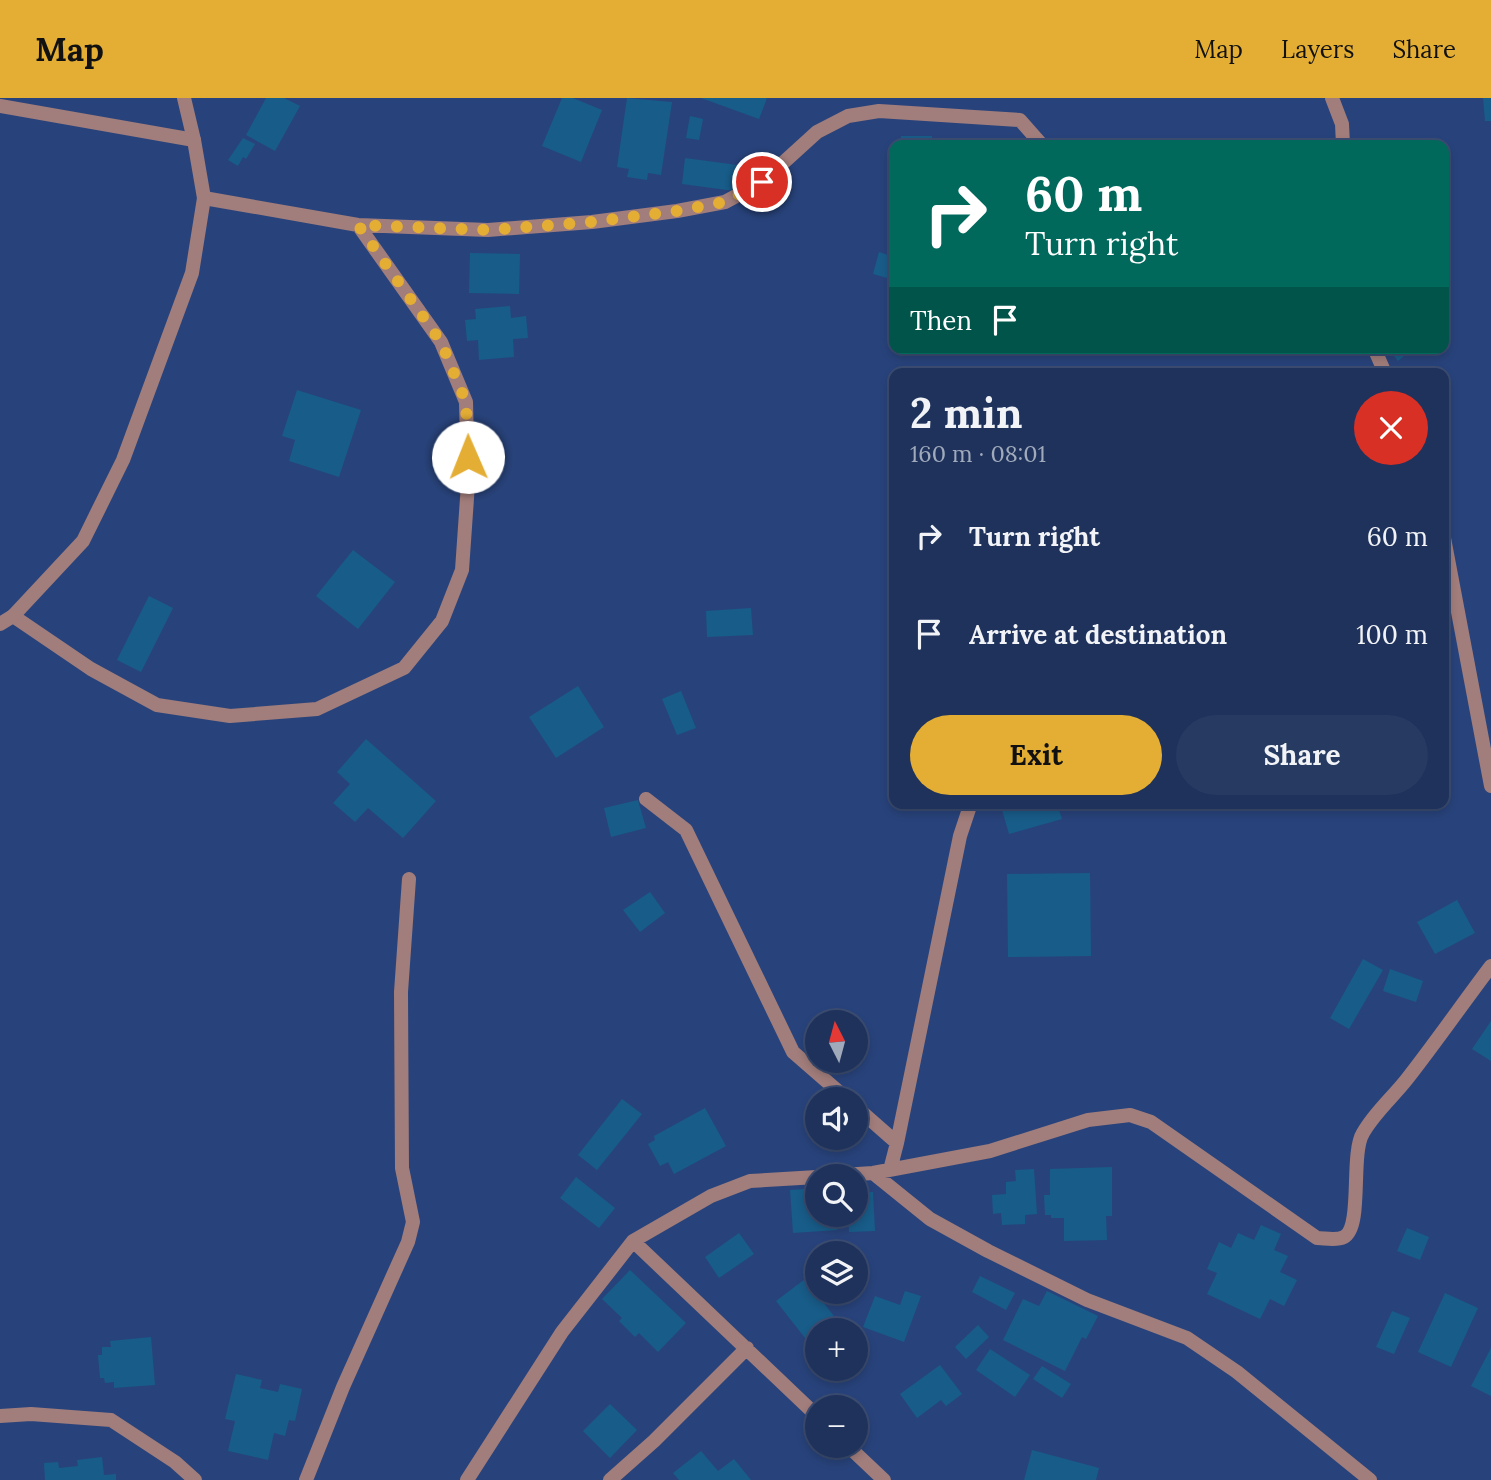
<!DOCTYPE html>
<meta charset="utf-8">
<style>
:root{--surface:#1e325c;--page:#263a62;--text:#f1f3f6;--muted:#a1aabb;--line:#3c4d72;--accent:#e4ae35}
body{margin:0;font-family:Lora,serif;background:var(--page);color:var(--text);height:100vh;display:flex;flex-direction:column;font-size:26px;white-space:nowrap}
*{box-sizing:border-box;margin:0}
p{font-size:23px;color:var(--muted)}
.icon{flex:none;width:38px;height:38px;fill:none;stroke:currentColor;stroke-width:2;stroke-linecap:round;stroke-linejoin:round}
.map{position:relative;flex:1;overflow:hidden}
.drawer{position:absolute;left:889px;top:270px;width:560px;height:441px;display:flex;flex-direction:column;background:var(--surface);border-radius:14px;box-shadow:0 4px 10px #0003,0 0 0 2px var(--line)}
.drawer>*{flex:none}
.banner{position:absolute;left:889px;top:42px;width:560px;height:214px;border-radius:14px;box-shadow:0 4px 10px #0003,0 0 0 2px var(--line);background:#00695c;color:#fff;overflow:hidden}
.needle{width:46px;rotate:354deg}
.buttons{position:absolute;left:805px;top:912px;display:grid;gap:14px}
.buttons a{display:grid;place-items:center;width:63px;height:63px;border-radius:50%;background:var(--surface);box-shadow:0 4px 10px #0003,0 0 0 2px var(--line);font-size:35px}
.pin{position:absolute;display:grid;place-items:center;width:60px;height:60px;color:#fff;margin:-30px;border:4px solid #fff;border-radius:50%;box-shadow:0 2px 7px #0007}
.me{position:absolute;width:77px;margin:-38px;rotate:359deg;stroke-linejoin:round;filter:drop-shadow(0 0 5px #0008)}
.turn{display:flex;align-items:center;gap:24px;height:147px;padding:0 21px;font-size:32px}
.turn .icon{width:91px;height:91px;stroke-width:2.5}
.turn b{display:block;font-size:49px;line-height:60px}
.then{display:flex;align-items:center;height:66px;padding:0 21px;background:#0003;gap:14px;font-size:26px}
.round{display:grid;place-items:center;flex:none;width:74px;height:74px;border-radius:37px;background:var(--page)}
.overview{display:flex;align-items:center;justify-content:space-between;height:119px;padding:0 21px}
h1{font-size:42px;font-weight:700;line-height:52px}
.button{display:flex;gap:14px;margin-top:auto;padding:14px 21px}
.button a{flex:1;height:80px;border-radius:42px;background:var(--accent);color:#111;font-size:28px;font-weight:700;line-height:80px;text-align:center}
.button a+a{background:var(--page);color:var(--text)}
ul{padding:0;list-style:none}
li{display:flex;align-items:center;gap:21px;height:98px;padding:0 21px}
li div{flex:1}
li b{display:block;font-size:26px}
li em{font-style:normal}
header{display:flex;align-items:center;gap:42px;box-sizing:border-box;height:98px;padding:0 35px;background:var(--accent);color:#111}
header strong{font-size:33px}
nav{display:flex;gap:38px;margin-inline-start:auto;font-size:24px}
.map>svg:first-child{display:block}
.building{fill:#185c89}
.lines{fill:none;stroke-linecap:round;stroke-linejoin:round}
.minor{stroke:#a17d7b;stroke-width:14}
.tertiary{stroke:#a17d7b;stroke-width:14}
.route{stroke:#e4ae35;stroke-width:12;stroke-dasharray:0 21.6}
</style>
<header>
<strong>Map</strong>
<nav><a>Map</a><a>Layers</a><a>Share</a></nav>
</header>
<div class="map">
<svg width="1491" height="1382" viewBox="0 0 1491 1382">
<rect width="100%" height="100%" fill="#28437b"/>
<!-- building -->
<path class="building" d="M 266,0 L 284,0 L 300,8 L 275,53 L 246,37 Z
M 562,0 L 573,0 L 602,12 L 581,64 L 542,48 Z
M 627,0 L 672,4 L 661,77 L 648,75 L 647,82 L 627,79 L 629,71 L 617,69 Z
M 701,0 L 767,0 L 759,21 Z
M 1483,0 L 1491,0 L 1491,23 L 1485,23 Z
M 690,18 L 703,21 L 699,42 L 686,40 Z
M 901,38 L 932,38 L 932,47 L 901,47 Z
M 243,40 L 255,46 L 246,61 L 243,59 L 238,68 L 228,62 Z
M 685,60 L 745,68 L 742,94 L 682,86 Z
M 889,68 L 894,68 L 894,119 L 888,118 Z
M 879,154 L 894,159 L 894,182 L 873,176 Z
M 470,155 L 520,156 L 519,196 L 469,195 Z
M 510,208 L 511,220 L 526,218 L 528,240 L 513,241 L 514,259 L 479,262 L 478,242 L 467,243 L 465,222 L 476,221 L 475,211 Z
M 1388,250 L 1414,250 L 1398,263 Z
M 297,292 L 361,312 L 339,379 L 289,363 L 295,342 L 282,338 Z
M 353,452 L 395,484 L 358,531 L 316,498 Z
M 149,498 L 173,510 L 141,574 L 117,562 Z
M 751,510 L 753,537 L 707,539 L 706,513 Z
M 578,588 L 604,629 L 556,660 L 529,619 Z
M 681,593 L 696,630 L 677,637 L 662,601 Z
M 366,641 L 436,703 L 403,740 L 368,710 L 355,724 L 333,705 L 350,686 L 337,674 Z
M 638,702 L 646,730 L 611,739 L 604,710 Z
M 1000,705 L 1057,705 L 1062,721 L 1009,736 Z
M 1090,775 L 1091,858 L 1008,859 L 1007,776 Z
M 650,794 L 665,815 L 640,834 L 623,812 Z
M 1457,802 L 1475,835 L 1435,856 L 1417,824 Z
M 1363,861 L 1383,872 L 1349,931 L 1330,920 Z
M 1390,871 L 1423,883 L 1416,904 L 1383,893 Z
M 1491,923 L 1491,963 L 1472,951 Z
M 622,1001 L 642,1016 L 597,1072 L 578,1057 Z
M 705,1010 L 726,1048 L 674,1076 L 668,1064 L 660,1068 L 648,1046 L 655,1042 L 654,1038 Z
M 1112,1069 L 1112,1118 L 1106,1118 L 1107,1142 L 1064,1143 L 1064,1120 L 1051,1120 L 1051,1117 L 1045,1117 L 1044,1097 L 1050,1097 L 1050,1071 Z
M 1034,1071 L 1037,1116 L 1025,1117 L 1025,1126 L 1002,1127 L 1001,1115 L 993,1116 L 992,1097 L 1006,1096 L 1006,1084 L 1016,1083 L 1015,1072 Z
M 576,1079 L 615,1110 L 599,1130 L 560,1100 Z
M 817,1090 L 817,1116 L 836,1116 L 837,1132 L 793,1135 L 790,1092 Z
M 873,1094 L 875,1133 L 849,1134 L 848,1116 L 856,1116 L 856,1095 Z
M 1261,1127 L 1281,1136 L 1274,1152 L 1288,1158 L 1280,1174 L 1297,1182 L 1284,1208 L 1270,1201 L 1260,1221 L 1207,1196 L 1217,1175 L 1207,1171 L 1219,1144 L 1231,1150 L 1238,1135 L 1254,1142 Z
M 1407,1130 L 1429,1139 L 1420,1162 L 1397,1153 Z
M 739,1135 L 754,1156 L 719,1180 L 705,1159 Z
M 630,1172 L 686,1225 L 658,1254 L 639,1235 L 635,1239 L 619,1223 L 622,1220 L 602,1201 Z
M 980,1178 L 1015,1195 L 1006,1212 L 972,1194 Z
M 805,1181 L 841,1227 L 834,1232 L 817,1232 L 817,1245 L 812,1249 L 776,1203 Z
M 905,1193 L 921,1198 L 904,1244 L 863,1229 L 875,1198 L 900,1207 Z
M 1047,1193 L 1098,1218 L 1086,1241 L 1082,1239 L 1065,1273 L 1003,1242 L 1023,1201 L 1039,1208 Z
M 1445,1195 L 1478,1210 L 1451,1269 L 1418,1254 Z
M 1392,1213 L 1410,1220 L 1394,1256 L 1376,1249 Z
M 978,1227 L 989,1239 L 966,1261 L 955,1249 Z
M 151,1239 L 155,1287 L 114,1290 L 114,1284 L 105,1285 L 104,1280 L 100,1280 L 98,1257 L 102,1257 L 102,1249 L 111,1249 L 110,1243 Z
M 1491,1250 L 1491,1298 L 1471,1288 Z
M 990,1251 L 1030,1277 L 1015,1299 L 976,1272 Z
M 940,1267 L 962,1296 L 946,1308 L 941,1302 L 917,1320 L 900,1296 Z
M 1042,1268 L 1071,1286 L 1062,1300 L 1033,1281 Z
M 236,1276 L 262,1282 L 260,1290 L 278,1294 L 280,1286 L 302,1291 L 295,1323 L 289,1322 L 285,1338 L 274,1335 L 268,1362 L 228,1353 L 235,1323 L 225,1321 Z
M 610,1306 L 637,1332 L 610,1360 L 583,1333 Z
M 1032,1352 L 1099,1370 L 1096,1382 L 1024,1382 Z
M 701,1353 L 718,1373 L 734,1361 L 751,1382 L 679,1382 L 673,1375 Z
M 102,1359 L 104,1377 L 116,1376 L 116,1382 L 45,1382 L 44,1365 L 58,1364 L 59,1370 L 78,1368 L 77,1362 Z"/>
<g class="lines">
<!-- minor -->
<path class="minor" d="M 1332,0 L 1342,26 L 1343,47
M 0,8 L 194,42
M 204,100 L 358,127 L 488,132 L 592,124 L 677,113 L 725,104 L 762,84 L 817,34 L 848,18 L 879,13 L 1020,22 L 1042,47
M 1374,250 L 1385,275
M 1444,440 L 1491,688
M 13,518 L 91,571 L 157,607 L 230,618 L 317,611 L 404,570 L 442,523 L 462,472 L 468,386 L 466,304 L 441,244 L 358,127
M 646,701 L 686,732 L 793,954 L 847,1001
M 856,1009 L 897,1045
M 890,1072 L 897,1045 L 960,738 L 971,705
M 873,1075 L 930,1121 L 988,1153 L 1087,1202 L 1187,1240 L 1237,1274 L 1370,1382
M 827,1078 L 873,1075 L 990,1053 L 1088,1022 L 1130,1017 L 1151,1024 L 1317,1140 C 1325,1140 1336,1143 1344,1139 C 1363,1129 1350,1056 1363,1035 C 1374,1015 1393,999 1407,981 C 1436,944 1463,905 1491,868
M 633,1143 L 817,1318
M 0,1318 L 31,1316 L 111,1322 L 175,1364 L 195,1382
M 848,1348 L 884,1382
M 306,1382 L 343,1289 L 408,1144 L 413,1124 L 402,1070 L 401,894 L 409,781
M 467,1382 L 562,1234 L 633,1143 L 711,1098 L 750,1083 L 817,1079
M 610,1382 L 654,1343 L 747,1250"/>
<!-- tertiary -->
<path class="tertiary" d="M 0,526 L 13,518 L 83,443 L 123,362 L 192,175 L 204,100 L 194,42 L 184,0"/>
</g>
<g class="lines">
<!-- route -->
<path class="route" d="M 468,359 L 466,304 L 441,244 L 358,127 L 488,132 L 592,124 L 677,113 L 724,104 L 762,84"/>
</g>
</svg>
<div class="buttons">
<a><svg class="needle" viewBox="-14 -14 28 28"><path d="M0-13l5 13h-10z" fill="#e53935"/><path d="M0 13l5-13h-10z" fill="#a1aabb"/></svg></a>
<a><svg class="icon" aria-label="sound" viewBox="0 0 24 24"><path d="M4 9h4l5-4v14l-5-4H4zM17 9q2 3 0 6"/></svg></a>
<a><svg class="icon" aria-label="search" viewBox="0 0 24 24"><circle cx="10" cy="10" r="6"/><path d="M15 15l6 6"/></svg></a>
<a><svg class="icon" aria-label="layers" viewBox="0 0 24 24"><path d="M12 4l9 5-9 5-9-5zM3 14l9 5 9-5"/></svg></a>
<a>+</a>
<a>−</a>
</div>
<div class="pin" style="left:762px;top:84px;background:#d93025"><svg class="icon" aria-label="arrive" viewBox="0 0 24 24"><path d="M6 21V4h12l-3 4 3 4H6"/></svg></div>
<svg class="me" style="left:468px;top:359px" viewBox="-20 -20 40 40"><circle r="19" fill="#fff"/><path d="M0-13L10 11 0 6-10 11z" fill="#e4ae35"/></svg>
<div class="banner">
<div class="turn"><svg class="icon" aria-label="right" viewBox="0 0 24 24"><path d="M7 20v-9h11M14 6l5 5-5 5"/></svg><div><b>60 m</b>Turn right</div></div>
<div class="then">Then<svg class="icon" aria-label="arrive" viewBox="0 0 24 24"><path d="M6 21V4h12l-3 4 3 4H6"/></svg></div>
</div>
<section class="drawer">
<div class="overview"><div><h1>2 min</h1><p>160 m · 08:01</p></div><a class="round" style="background:#d93025;color:#fff"><svg class="icon" aria-label="close" viewBox="0 0 24 24"><path d="M6 6l12 12M18 6L6 18"/></svg></a></div>
<ul>
<li><svg class="icon" aria-label="right" viewBox="0 0 24 24"><path d="M7 20v-9h11M14 6l5 5-5 5"/></svg><div><b>Turn right</b></div><em>60 m</em></li>
<li><svg class="icon" aria-label="arrive" viewBox="0 0 24 24"><path d="M6 21V4h12l-3 4 3 4H6"/></svg><div><b>Arrive at destination</b></div><em>100 m</em></li>
</ul>
<div class="button"><a>Exit</a><a>Share</a></div>
</section>
</div>
